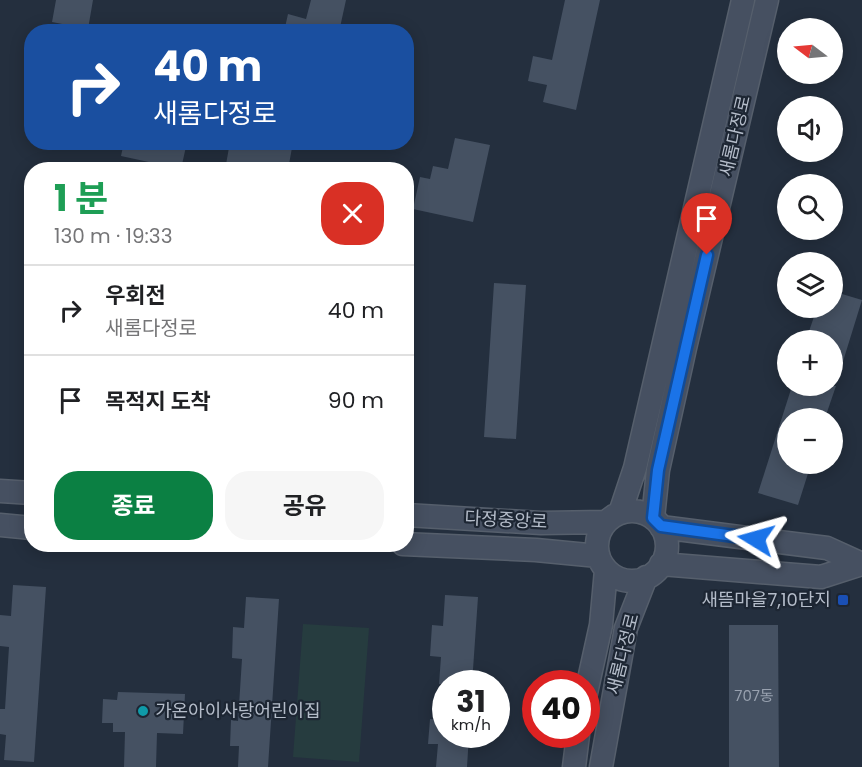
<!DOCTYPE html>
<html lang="ko">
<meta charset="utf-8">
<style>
:root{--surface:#fff;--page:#f6f6f6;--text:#202124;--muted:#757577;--line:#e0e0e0;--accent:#0b8043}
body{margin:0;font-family:Poppins,"Noto Sans KR",sans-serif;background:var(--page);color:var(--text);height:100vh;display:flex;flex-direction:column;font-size:22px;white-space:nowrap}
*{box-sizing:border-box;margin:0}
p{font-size:20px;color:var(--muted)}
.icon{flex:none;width:33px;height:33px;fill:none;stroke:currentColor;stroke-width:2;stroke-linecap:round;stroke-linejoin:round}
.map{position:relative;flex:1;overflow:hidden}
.panel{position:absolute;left:24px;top:162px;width:390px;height:390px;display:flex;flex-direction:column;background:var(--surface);border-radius:24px;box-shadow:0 3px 15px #0003}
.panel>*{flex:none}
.hud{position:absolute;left:24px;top:24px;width:390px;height:126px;border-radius:24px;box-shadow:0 3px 15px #0003;background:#1a4fa0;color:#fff;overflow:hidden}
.needle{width:39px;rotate:286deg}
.controls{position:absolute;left:777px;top:18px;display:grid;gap:12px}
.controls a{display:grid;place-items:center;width:66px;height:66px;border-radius:50%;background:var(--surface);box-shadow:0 3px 15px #0003;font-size:30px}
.speed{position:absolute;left:432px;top:670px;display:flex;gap:12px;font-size:30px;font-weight:700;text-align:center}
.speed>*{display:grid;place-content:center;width:78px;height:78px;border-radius:50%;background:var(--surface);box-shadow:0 3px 15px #0003;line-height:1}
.speed small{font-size:15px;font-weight:400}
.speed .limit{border:9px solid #d22;background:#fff;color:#111}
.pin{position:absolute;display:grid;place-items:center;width:51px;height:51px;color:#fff;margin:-62px -26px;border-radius:50% 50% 50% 0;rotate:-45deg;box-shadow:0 0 6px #0007}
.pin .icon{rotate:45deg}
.me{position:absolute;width:66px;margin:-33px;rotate:278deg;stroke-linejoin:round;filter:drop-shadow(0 0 4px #0008)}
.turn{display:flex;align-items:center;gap:21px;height:126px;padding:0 30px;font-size:27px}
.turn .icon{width:78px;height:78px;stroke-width:2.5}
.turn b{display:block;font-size:42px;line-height:51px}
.round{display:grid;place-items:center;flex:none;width:63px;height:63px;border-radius:24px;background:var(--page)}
.overview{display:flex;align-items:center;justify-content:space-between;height:102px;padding:0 30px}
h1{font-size:36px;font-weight:700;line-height:45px;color:#1e9e55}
.primary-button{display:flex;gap:12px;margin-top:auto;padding:12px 30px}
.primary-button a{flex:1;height:69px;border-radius:24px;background:var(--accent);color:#fff;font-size:24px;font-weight:700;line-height:69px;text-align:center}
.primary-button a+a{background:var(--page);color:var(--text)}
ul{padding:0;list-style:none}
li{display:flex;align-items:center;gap:18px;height:90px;padding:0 30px;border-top:2px solid var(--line)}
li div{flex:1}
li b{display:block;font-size:22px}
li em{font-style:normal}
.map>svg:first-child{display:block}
.green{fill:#263c3f}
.building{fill:#455162}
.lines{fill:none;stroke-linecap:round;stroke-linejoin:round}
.secondary-casing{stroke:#565f6c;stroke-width:25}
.secondary{stroke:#465061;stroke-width:22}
.route-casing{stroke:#114b97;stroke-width:15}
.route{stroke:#1a73e8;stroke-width:10}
.transit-dot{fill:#1a4fb4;stroke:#1d2633;stroke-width:2}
.culture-dot{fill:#0f9aa8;stroke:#1d2633;stroke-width:2}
.labels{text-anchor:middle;stroke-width:4.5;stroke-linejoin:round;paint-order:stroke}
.number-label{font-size:15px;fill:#98a1af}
.street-label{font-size:18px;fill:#b4bcc9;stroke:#1d2633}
.poi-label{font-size:18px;fill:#b4bcc9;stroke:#1d2633;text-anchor:end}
</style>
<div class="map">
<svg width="862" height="767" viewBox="0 0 862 767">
<rect width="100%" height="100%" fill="#242f3e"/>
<!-- green -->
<path class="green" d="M 303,624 L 369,628 L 359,762 L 293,757 Z"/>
<!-- building -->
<path class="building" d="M 56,0 L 93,0 L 88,29 L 52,22 Z
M 311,0 L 346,0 L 339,32 L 284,32 L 288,14 L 306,19 Z
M 565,0 L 600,0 L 576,110 L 543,102 L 547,85 L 528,81 L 533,56 L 552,60 Z
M 455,138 L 490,145 L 473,222 L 413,209 L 420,177 L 430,179 L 433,166 L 448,169 Z
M 124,142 L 187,142 L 181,169 L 121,156 Z
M 230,142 L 293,142 L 288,170 L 225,170 Z
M 494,283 L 526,285 L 516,439 L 484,437 Z
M 832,291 L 862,300 L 836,384 L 832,384 L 832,340 L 806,340 L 817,308 L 832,308 Z
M 792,386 L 836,386 L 825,418 L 788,418 L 788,464 L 811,464 L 798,505 L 758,493 Z
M 13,585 L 46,587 L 34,762 L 4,760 L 6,735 L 0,734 L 0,709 L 5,709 L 9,647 L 0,646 L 0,615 L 11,616 Z
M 445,595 L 478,597 L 472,684 L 439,684 L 441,657 L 430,656 L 432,625 L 443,626 Z
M 246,597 L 279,599 L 268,767 L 238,767 L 239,746 L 230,746 L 231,720 L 238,721 L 242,659 L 232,658 L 233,627 L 244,628 Z
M 729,625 L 778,625 L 779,767 L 729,767 Z
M 118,692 L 185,694 L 183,734 L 157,733 L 156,767 L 124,767 L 125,732 L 113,732 L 113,723 L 102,723 L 103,699 L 117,700 Z
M 430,719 L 446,720 L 446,735 L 469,735 L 467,767 L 436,767 L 438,744 L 428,744 Z"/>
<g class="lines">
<defs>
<path id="secondary" d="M 0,491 L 32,493
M597 546a35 35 0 1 1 70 0a35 35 0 1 1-70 0Z
M 620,513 L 635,468 L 743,0
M 406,515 L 541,523 L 606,522
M 653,518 L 658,470 L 685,348 L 767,0
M 0,525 L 32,528
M 661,527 L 827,548 L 862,564
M 403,544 L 536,550 L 598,556
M 661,564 L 821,577 L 862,564
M 586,693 L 601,625 L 606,570
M 574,767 L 578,735
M 601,767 L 626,628 L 646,577"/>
</defs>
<!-- secondary casing -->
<use href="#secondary" class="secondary-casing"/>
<!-- secondary -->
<use href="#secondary" class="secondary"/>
</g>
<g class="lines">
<defs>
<path id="route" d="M 707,255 L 658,470 L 653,518 L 661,526 L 756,539"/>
</defs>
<!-- route casing -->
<use href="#route" class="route-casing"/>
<!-- route -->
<use href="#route" class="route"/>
</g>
<!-- markers -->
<rect class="transit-dot" x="837" y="594" width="12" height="12" rx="3"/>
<circle class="culture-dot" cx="143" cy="711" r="6"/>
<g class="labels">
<!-- number labels -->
<g class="number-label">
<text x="754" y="701">707동</text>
</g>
<!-- street labels -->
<g class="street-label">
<text transform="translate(735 136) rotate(-77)" y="6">새롬다정로</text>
<text transform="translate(506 520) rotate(3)" y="6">다정중앙로</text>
<text transform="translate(623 654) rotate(-76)" y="6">새롬다정로</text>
</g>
<!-- poi labels -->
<g class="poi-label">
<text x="831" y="606">새뜸마을7,10단지</text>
<text x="155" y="717" text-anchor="start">가온아이사랑어린이집</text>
</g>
</g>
</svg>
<div class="controls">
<a><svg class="needle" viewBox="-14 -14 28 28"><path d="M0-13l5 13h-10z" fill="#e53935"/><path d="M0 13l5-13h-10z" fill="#757577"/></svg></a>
<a><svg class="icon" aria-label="sound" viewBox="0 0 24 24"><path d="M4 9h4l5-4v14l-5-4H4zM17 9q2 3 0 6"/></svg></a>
<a><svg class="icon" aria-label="search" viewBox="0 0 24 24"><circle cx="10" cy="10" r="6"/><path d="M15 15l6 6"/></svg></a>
<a><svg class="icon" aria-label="layers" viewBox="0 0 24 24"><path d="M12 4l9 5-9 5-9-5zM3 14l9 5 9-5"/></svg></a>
<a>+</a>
<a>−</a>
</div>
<div class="speed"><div>31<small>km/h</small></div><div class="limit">40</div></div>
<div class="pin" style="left:707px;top:255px;background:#d93025"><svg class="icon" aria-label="arrive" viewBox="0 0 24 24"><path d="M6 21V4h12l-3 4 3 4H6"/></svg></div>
<svg class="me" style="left:756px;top:539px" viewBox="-20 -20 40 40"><path d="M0-17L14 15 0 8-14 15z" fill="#1a73e8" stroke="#fff" stroke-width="4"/></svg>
<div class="hud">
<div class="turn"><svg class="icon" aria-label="right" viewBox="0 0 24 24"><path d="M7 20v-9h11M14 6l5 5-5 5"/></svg><div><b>40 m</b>새롬다정로</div></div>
</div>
<section class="panel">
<div class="overview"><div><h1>1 분</h1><p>130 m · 19:33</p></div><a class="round" style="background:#d93025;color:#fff"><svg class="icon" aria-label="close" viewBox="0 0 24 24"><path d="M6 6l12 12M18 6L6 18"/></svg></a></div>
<ul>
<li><svg class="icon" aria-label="right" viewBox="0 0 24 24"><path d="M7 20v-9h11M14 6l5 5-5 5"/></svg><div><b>우회전</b><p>새롬다정로</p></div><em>40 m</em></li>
<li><svg class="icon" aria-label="arrive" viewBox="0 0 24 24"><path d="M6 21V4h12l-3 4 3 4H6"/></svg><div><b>목적지 도착</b></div><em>90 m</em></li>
</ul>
<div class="primary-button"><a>종료</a><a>공유</a></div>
</section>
</div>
